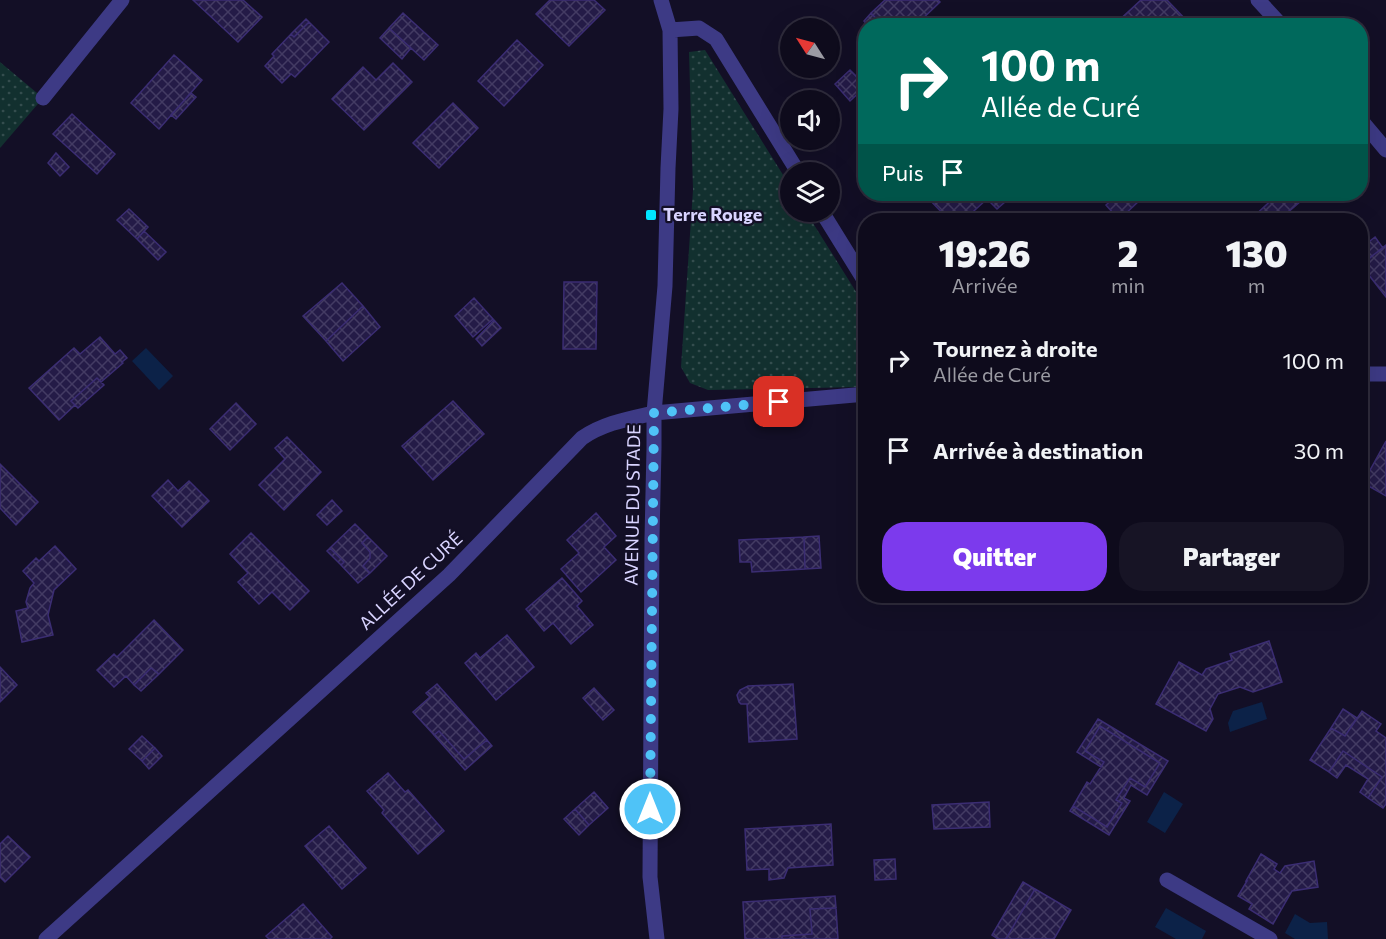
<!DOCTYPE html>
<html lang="fr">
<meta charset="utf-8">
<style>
:root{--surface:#0e0b1c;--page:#171425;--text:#f1f3f6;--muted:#9b9ba3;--line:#2e2b3b;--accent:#7c3aed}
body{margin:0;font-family:Commissioner,sans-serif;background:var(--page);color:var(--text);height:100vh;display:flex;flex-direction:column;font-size:22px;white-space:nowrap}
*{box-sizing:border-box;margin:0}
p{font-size:20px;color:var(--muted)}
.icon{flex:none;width:33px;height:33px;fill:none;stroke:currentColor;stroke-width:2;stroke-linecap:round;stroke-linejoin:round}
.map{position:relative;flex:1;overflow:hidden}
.panel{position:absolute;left:858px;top:213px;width:510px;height:390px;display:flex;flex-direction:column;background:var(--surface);border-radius:24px;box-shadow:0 6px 24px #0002,0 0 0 2px var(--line)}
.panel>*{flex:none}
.hud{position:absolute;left:858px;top:18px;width:510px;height:183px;border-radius:24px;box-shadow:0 6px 24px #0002,0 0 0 2px var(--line);background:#00695c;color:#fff;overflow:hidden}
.needle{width:39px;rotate:306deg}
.tools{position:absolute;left:780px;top:18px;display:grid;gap:12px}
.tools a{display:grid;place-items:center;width:60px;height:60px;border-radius:50%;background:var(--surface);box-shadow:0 6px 24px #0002,0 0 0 2px var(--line);font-size:30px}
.pin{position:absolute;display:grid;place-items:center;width:51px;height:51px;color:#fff;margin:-26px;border-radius:12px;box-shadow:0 3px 9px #0006}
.me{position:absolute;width:66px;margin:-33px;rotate:0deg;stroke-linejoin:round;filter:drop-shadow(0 0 4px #0008)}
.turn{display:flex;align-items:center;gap:21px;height:126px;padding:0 24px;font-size:27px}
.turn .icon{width:78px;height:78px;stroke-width:2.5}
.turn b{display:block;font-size:42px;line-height:51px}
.then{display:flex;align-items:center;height:57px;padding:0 24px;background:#0003;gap:12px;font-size:22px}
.eta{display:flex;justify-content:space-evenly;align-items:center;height:102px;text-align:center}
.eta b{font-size:36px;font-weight:800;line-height:42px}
.primary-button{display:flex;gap:12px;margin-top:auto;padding:12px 24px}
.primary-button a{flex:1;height:69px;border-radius:24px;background:var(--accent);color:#fff;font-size:24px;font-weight:800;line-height:69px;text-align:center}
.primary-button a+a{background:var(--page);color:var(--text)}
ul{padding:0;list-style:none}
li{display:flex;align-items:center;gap:18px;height:90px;padding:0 24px}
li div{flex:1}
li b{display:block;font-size:22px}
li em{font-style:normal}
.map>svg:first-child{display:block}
.grass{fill:url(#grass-dots)}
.water{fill:#0c2248}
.building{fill:url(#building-cross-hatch);stroke:#3b2d73;stroke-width:1.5}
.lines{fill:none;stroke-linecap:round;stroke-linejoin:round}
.lane{stroke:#3d3a85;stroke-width:15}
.street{stroke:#3d3a85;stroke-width:15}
.route{stroke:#4fc3f7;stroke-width:10;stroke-dasharray:0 18}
.poi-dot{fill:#00e5ff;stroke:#130f26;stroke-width:2}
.labels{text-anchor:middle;stroke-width:4.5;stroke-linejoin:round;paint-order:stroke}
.poi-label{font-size:18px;font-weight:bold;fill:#d9d4ff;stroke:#130f26;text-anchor:start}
.street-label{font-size:18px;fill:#d9d4ff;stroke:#130f26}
</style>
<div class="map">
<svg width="1386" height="939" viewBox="0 0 1386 939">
<defs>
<pattern id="grass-dots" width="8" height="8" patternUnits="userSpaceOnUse" patternTransform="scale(1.5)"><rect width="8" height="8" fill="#12302f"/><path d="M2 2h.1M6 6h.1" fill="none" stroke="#344d4e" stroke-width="1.8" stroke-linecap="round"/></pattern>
<pattern id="building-cross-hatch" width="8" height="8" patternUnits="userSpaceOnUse" patternTransform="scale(1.5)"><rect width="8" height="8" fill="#241b47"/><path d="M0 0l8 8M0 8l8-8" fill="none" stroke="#433b63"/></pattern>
</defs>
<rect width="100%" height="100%" fill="#130f26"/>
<!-- grass -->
<path class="grass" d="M 705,50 L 790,186 L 790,212 L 806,212 L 865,306 L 865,382 L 860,387 L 708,390 L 690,383 L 681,367 L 693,190 L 689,52 Z
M 0,62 L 43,98 L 0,148 Z"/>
<!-- water -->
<path class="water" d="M 146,348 L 173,376 L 159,390 L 132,361 Z
M 1262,702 L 1267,719 L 1230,732 L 1228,723 L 1233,711 Z
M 1164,792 L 1183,804 L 1165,833 L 1147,822 Z
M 1166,908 L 1206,931 L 1202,939 L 1176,939 L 1155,927 Z
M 1295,914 L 1310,923 L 1327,922 L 1328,939 L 1295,939 L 1285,933 Z"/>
<!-- building -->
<path class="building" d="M 193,0 L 243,0 L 262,17 L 238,42 Z
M 550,0 L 594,0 L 605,10 L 569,46 L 536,14 Z
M 885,0 L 938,0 L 940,2 L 915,26 L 883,26 L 871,13 Z
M 1141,0 L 1167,0 L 1188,22 L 1184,26 L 1120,26 L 1117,22 Z
M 403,13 L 438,45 L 424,60 L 389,28 Z
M 871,13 L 883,26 L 868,26 L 864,21 Z
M 306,19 L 309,22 L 294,37 L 291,34 Z
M 309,22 L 329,42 L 295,77 L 291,74 L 282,83 L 265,66 L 274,56 L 272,54 L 291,34 L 294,37 Z
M 389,28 L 411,48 L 402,59 L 380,38 Z
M 517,40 L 543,65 L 504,106 L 478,81 Z
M 174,55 L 202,80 L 159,129 L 131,103 Z
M 393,63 L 412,82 L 364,130 L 332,99 L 363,67 L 376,80 Z
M 850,70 L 866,86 L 850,101 L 835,84 Z
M 191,93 L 196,97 L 176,119 L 171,115 Z
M 453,103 L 478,128 L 439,168 L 413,143 Z
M 72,114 L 115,154 L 97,174 L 53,134 Z
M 56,153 L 69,167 L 60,176 L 48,163 Z
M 933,194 L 1014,194 L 997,209 L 987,199 L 964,220 L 949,220 L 928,198 Z
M 1118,194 L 1137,194 L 1142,198 L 1119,220 L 1106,205 Z
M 1278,194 L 1294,194 L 1301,201 L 1279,220 L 1250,220 Z
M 129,209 L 148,227 L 137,239 L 117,220 Z
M 144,231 L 166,252 L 158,260 L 137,239 Z
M 1375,237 L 1383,248 L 1369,258 L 1361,248 Z
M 1386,245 L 1386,297 L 1361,265 Z
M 564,282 L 597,282 L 596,349 L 563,349 Z
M 342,283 L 363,306 L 326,341 L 303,316 Z
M 474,298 L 493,319 L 473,337 L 455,316 Z
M 363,306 L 380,327 L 343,361 L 326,341 Z
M 494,320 L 501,328 L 482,346 L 476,339 Z
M 100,337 L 115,354 L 120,350 L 127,358 L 122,362 L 123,363 L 101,382 L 97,378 L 71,401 L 75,405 L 59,420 L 29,388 L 74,348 L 80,354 Z
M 97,378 L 104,385 L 78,408 L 71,401 Z
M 453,401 L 484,434 L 433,480 L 402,446 Z
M 236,403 L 256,424 L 230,450 L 210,429 Z
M 287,437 L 321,472 L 284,510 L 259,485 L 285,459 L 275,448 Z
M 1386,441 L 1386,496 L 1363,483 Z
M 0,464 L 38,502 L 16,525 L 0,508 Z
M 168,480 L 178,491 L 189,481 L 209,501 L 182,527 L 152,496 Z
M 332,500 L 342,511 L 327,525 L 317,515 Z
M 596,513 L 616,536 L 604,547 L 616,560 L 581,592 L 561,569 L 579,553 L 567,540 Z
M 355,524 L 368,537 L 362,543 L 370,552 L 370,558 L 363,566 L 370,573 L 358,583 L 341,565 L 344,562 L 330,548 Z
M 251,533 L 309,591 L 290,610 L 272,592 L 259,604 L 238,582 L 248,573 L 230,554 Z
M 819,536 L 821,568 L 805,569 L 804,537 Z
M 368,537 L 387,556 L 370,573 L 363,566 L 370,558 L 370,552 L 362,543 Z
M 804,537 L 805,569 L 752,572 L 751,562 L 740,562 L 739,540 Z
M 55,546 L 76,569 L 54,590 L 48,615 L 53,635 L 22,642 L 16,611 L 28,608 L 26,602 L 30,588 L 34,583 L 23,571 L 36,558 L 39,561 Z
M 330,548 L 344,562 L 341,565 L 327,551 Z
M 562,578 L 582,601 L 577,606 L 593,625 L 571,644 L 553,623 L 544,631 L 526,609 Z
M 1262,596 L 1284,596 L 1279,604 Z
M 154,620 L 183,650 L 159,674 L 151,668 L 134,685 L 126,676 L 114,687 L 97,670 L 114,654 L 117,657 Z
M 507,635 L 534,667 L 496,700 L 465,663 L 476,653 L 480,658 Z
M 1269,641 L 1282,682 L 1253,692 L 1240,687 L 1218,694 L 1210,709 L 1213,719 L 1206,731 L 1156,704 L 1179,662 L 1202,675 L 1206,669 L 1232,660 L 1230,654 Z
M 0,667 L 17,685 L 0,702 Z
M 151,668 L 159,674 L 141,691 L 134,685 Z
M 437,684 L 487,740 L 464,759 L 439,731 L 434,735 L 413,712 L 430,697 L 426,693 Z
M 793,684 L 797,739 L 749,742 L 747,704 L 741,704 L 739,702 L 737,695 L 740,690 L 748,686 Z
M 594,688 L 614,710 L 603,720 L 583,698 Z
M 1343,709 L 1357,718 L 1345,736 L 1331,728 Z
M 1362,711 L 1381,724 L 1376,731 L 1386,738 L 1386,804 L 1383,808 L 1368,798 L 1382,777 L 1343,751 L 1329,772 L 1310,760 L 1331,728 L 1345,736 Z
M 1098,719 L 1168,761 L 1147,795 L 1131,785 L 1124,798 L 1130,801 L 1109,835 L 1070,811 L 1073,806 L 1107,827 L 1122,803 L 1116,800 L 1130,778 L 1145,787 L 1160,763 L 1100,726 L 1085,751 L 1104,762 L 1101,767 L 1077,752 Z
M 1100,726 L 1160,763 L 1145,787 L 1130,778 L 1116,800 L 1122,803 L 1107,827 L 1073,806 L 1087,782 L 1090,784 L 1104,762 L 1085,751 Z
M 439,731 L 464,759 L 487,740 L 492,746 L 465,770 L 434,735 Z
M 142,736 L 155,748 L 142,761 L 129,749 Z
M 155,748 L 162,756 L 149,769 L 142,761 Z
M 1343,751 L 1382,777 L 1368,798 L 1360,792 L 1368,779 L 1346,765 L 1337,778 L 1329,772 Z
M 388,773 L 405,792 L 408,790 L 444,831 L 418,854 L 382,813 L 384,810 L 367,791 Z
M 594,792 L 608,808 L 589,825 L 575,809 Z
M 989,802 L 990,827 L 934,829 L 932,805 Z
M 575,809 L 589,825 L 579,835 L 564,819 Z
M 831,824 L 833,865 L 788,868 L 784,878 L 769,880 L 769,869 L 747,870 L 745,829 Z
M 329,826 L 366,868 L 342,889 L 305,846 Z
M 8,836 L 30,857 L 5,882 L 0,877 L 0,844 Z
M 1261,854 L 1277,864 L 1274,869 L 1280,873 L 1285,866 L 1314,861 L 1318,887 L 1292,891 L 1273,924 L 1249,909 L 1252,904 L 1238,896 L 1247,881 L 1246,881 Z
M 895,859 L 896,879 L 875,880 L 874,860 Z
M 1023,882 L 1035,889 L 1006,939 L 998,939 L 992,935 Z
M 1035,889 L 1071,910 L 1054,939 L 1006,939 Z
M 835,896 L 836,908 L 810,909 L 812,934 L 782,936 L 782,939 L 745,939 L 743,902 Z
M 303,904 L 332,937 L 330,939 L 269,939 L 266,936 Z
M 836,908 L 838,939 L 782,939 L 782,936 L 812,934 L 810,909 Z"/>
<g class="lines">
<!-- lane -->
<path class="lane" d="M 43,98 L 122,0
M 1167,880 L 1270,939"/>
<!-- street -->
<path class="street" d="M 1258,0 L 1282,26
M 670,30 L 699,28 L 716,39 L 798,172
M 1360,119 L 1386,150
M 822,212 L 866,283
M 1360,374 L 1386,374
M 46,939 L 449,575 L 582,438 C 604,423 628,419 654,413 L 866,394
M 657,939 L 650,877 L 652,538 L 654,448 L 654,413 L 665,286 L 668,168 L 671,109 L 670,30 L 661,0"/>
</g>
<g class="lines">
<!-- route -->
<path class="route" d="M 650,809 L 654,413 L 779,402"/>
</g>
<!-- markers -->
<rect class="poi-dot" x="645" y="209" width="12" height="12" rx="3"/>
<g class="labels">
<!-- poi labels -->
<g class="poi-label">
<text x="663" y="221">Terre Rouge</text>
</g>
<!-- street labels -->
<g class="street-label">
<text transform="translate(633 505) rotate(-89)" y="6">AVENUE DU STADE</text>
<text transform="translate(411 581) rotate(-43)" y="6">ALLÉE DE CURÉ</text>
</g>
</g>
</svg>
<div class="tools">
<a><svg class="needle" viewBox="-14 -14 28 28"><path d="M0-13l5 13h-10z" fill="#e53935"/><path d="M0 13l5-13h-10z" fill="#9b9ba3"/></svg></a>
<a><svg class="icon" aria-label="sound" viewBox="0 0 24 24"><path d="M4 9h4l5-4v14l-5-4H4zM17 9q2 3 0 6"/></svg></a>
<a><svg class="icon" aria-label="layers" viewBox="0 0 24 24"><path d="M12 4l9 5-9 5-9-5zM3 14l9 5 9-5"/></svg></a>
</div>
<div class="pin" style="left:779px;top:402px;background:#d93025"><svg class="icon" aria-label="arrive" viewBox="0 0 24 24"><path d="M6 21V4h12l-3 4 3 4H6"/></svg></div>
<svg class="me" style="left:650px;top:809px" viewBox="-20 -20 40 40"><circle r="17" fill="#4fc3f7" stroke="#fff" stroke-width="3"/><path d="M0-11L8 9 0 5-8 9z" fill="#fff"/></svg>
<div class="hud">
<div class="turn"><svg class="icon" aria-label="right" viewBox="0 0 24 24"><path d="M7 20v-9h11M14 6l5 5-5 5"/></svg><div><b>100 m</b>Allée de Curé</div></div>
<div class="then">Puis<svg class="icon" aria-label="arrive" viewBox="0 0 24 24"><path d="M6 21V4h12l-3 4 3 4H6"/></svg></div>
</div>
<section class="panel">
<div class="eta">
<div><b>19:26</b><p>Arrivée</p></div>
<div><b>2</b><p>min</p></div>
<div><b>130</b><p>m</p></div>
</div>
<ul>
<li><svg class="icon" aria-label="right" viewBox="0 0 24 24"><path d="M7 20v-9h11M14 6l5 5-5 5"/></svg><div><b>Tournez à droite</b><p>Allée de Curé</p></div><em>100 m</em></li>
<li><svg class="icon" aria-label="arrive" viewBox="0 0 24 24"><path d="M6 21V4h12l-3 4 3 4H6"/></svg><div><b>Arrivée à destination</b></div><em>30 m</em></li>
</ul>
<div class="primary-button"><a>Quitter</a><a>Partager</a></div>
</section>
</div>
